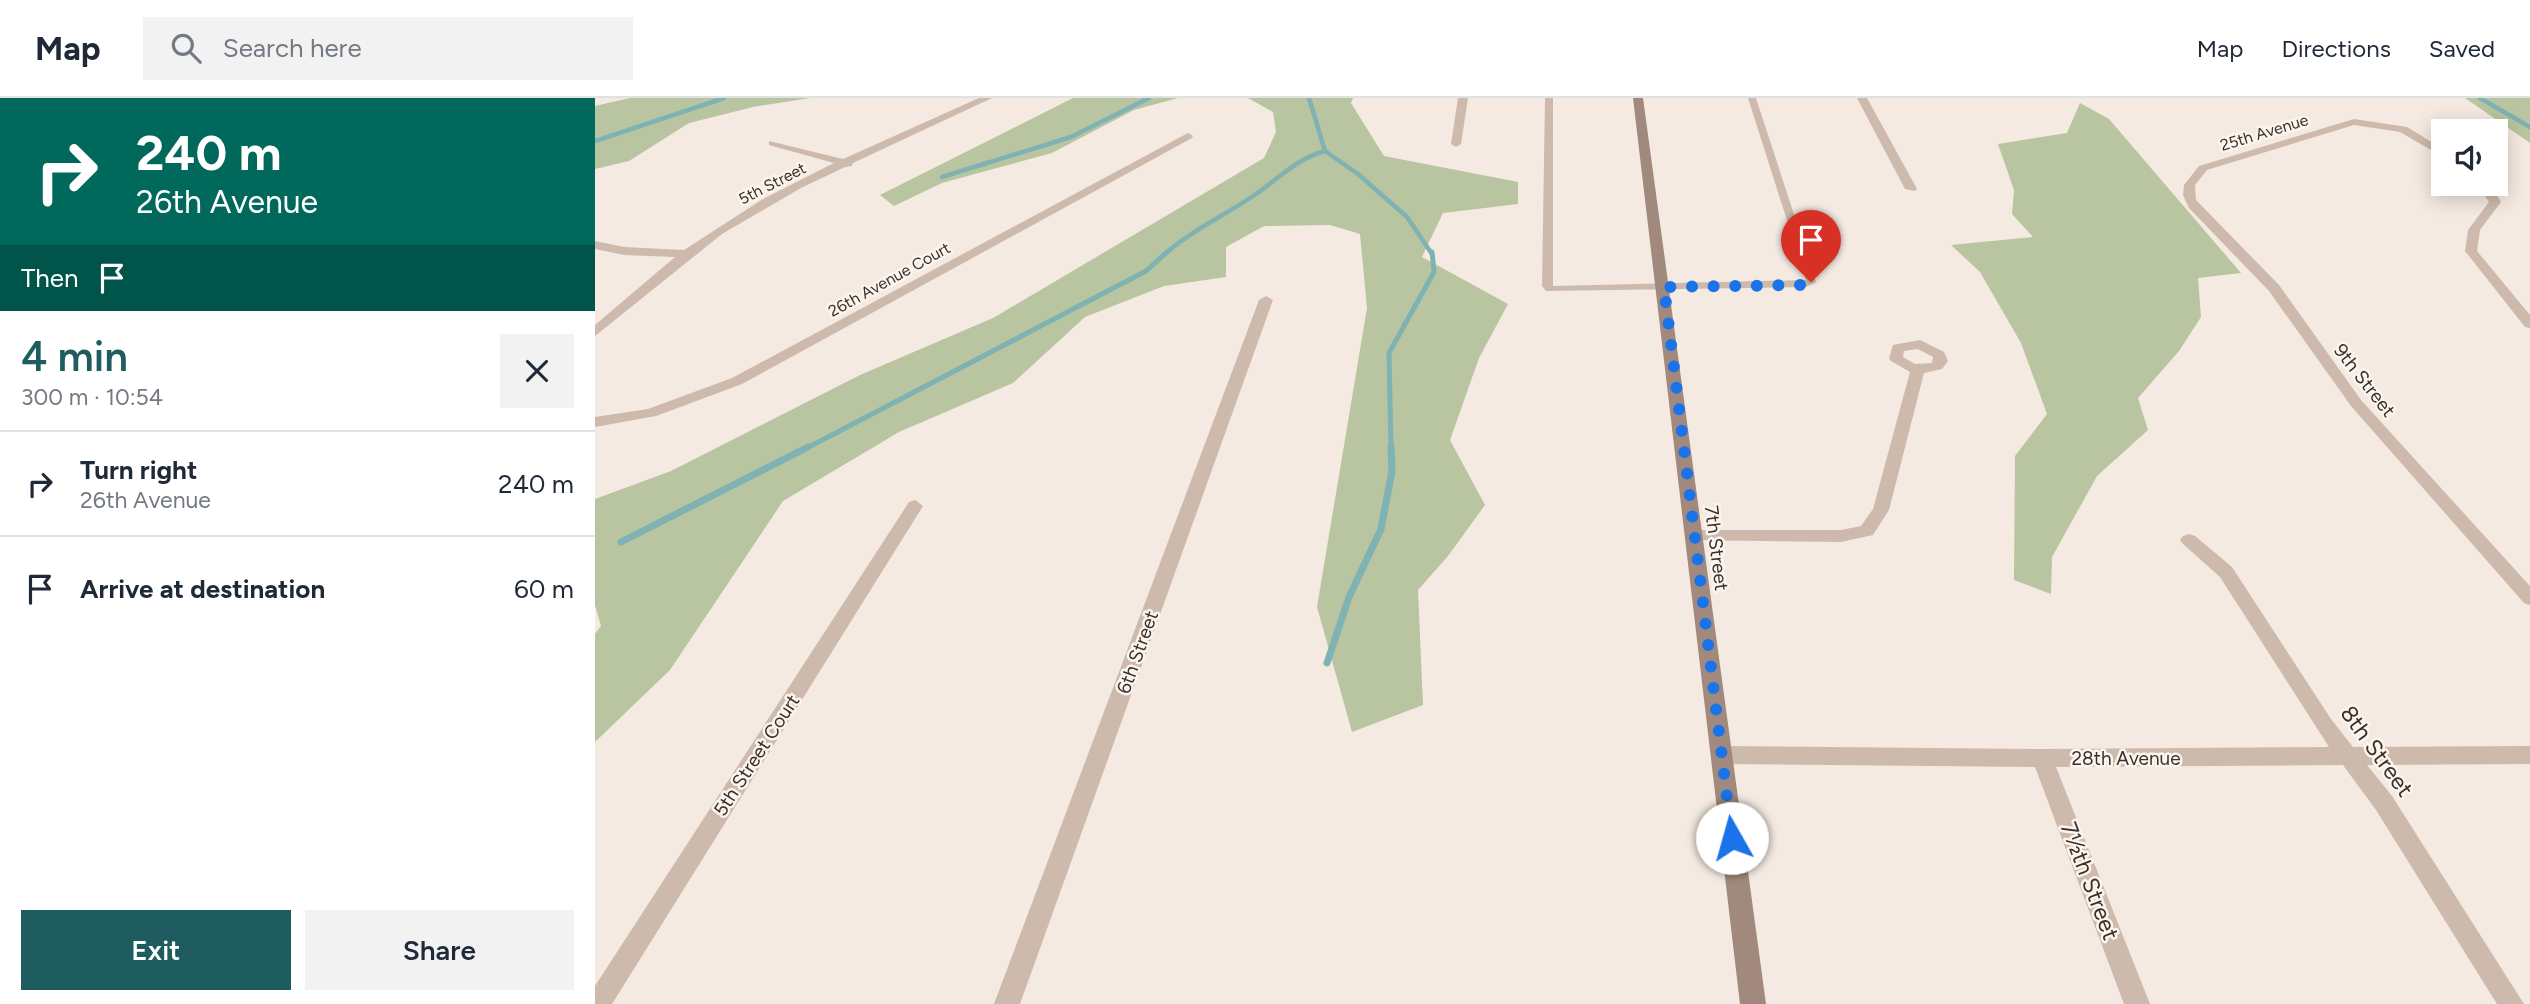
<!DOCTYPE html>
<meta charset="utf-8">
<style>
:root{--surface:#fff;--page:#f2f2f3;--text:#1f2937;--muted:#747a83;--line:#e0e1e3;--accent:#1e5c5f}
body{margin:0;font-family:Figtree,sans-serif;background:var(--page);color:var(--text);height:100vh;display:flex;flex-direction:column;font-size:26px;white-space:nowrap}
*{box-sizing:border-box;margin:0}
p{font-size:23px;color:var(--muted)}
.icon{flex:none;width:38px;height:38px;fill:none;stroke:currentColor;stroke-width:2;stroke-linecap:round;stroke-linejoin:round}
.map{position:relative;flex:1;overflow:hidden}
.panel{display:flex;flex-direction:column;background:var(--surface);width:595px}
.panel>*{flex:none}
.guide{background:#00695c;color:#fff;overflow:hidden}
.tools{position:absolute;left:1836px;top:21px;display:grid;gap:14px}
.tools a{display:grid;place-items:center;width:77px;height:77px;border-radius:0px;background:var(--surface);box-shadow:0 4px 18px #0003;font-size:35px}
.pin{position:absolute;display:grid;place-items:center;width:60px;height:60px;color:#fff;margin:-72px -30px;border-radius:50% 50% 50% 0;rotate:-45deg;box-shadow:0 0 7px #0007}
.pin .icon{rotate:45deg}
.me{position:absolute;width:77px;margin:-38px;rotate:353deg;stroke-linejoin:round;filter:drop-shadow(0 0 5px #0008)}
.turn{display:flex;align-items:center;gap:24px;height:147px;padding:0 21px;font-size:32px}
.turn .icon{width:91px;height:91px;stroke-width:2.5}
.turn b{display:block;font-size:49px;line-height:60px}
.then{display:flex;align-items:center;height:66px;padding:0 21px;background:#0003;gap:14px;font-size:26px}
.round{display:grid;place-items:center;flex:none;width:74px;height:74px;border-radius:0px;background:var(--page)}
.overview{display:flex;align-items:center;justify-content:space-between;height:119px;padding:0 21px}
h1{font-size:42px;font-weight:600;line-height:52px;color:var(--accent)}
.primary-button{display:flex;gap:14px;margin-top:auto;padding:14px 21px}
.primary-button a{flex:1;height:80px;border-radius:0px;background:var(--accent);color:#fff;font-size:28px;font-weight:600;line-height:80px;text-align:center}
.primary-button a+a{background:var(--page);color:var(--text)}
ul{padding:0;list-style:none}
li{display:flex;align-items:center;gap:21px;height:105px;padding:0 21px;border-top:2px solid var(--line)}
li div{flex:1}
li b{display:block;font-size:26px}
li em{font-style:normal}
header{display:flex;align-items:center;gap:42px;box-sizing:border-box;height:98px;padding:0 35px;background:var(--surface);border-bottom:2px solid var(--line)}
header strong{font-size:33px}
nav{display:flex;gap:38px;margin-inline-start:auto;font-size:24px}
.search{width:490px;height:63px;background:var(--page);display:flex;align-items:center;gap:18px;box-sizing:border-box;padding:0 24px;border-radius:0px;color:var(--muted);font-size:26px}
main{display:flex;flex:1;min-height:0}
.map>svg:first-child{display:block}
.green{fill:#b9c4a0}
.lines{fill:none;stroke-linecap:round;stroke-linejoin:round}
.stream-far2{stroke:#7eb2b3;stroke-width:4.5}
.stream-far1{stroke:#7eb2b3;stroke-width:5}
.stream{stroke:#7eb2b3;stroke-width:7}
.service{fill:#cdbaac;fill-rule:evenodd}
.minor{fill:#cdbaac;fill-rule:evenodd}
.secondary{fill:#a1897d;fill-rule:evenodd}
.route{stroke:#1a73e8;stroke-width:12;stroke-dasharray:0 21.6}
.labels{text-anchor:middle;stroke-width:5;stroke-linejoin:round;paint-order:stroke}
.far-street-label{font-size:16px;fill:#3b2f2b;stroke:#fbf5ee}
.street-label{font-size:19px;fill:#3b2f2b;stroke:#fbf5ee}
.near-street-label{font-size:23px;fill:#3b2f2b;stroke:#fbf5ee}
</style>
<header>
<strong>Map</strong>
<div class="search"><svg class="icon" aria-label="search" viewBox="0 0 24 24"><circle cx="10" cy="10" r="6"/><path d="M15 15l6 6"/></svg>Search here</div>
<nav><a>Map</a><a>Directions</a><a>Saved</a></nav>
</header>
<main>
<section class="panel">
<div class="guide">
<div class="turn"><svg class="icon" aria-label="right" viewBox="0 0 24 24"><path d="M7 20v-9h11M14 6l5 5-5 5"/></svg><div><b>240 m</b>26th Avenue</div></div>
<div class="then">Then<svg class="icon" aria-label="arrive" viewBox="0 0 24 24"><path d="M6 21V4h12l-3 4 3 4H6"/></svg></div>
</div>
<div class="overview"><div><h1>4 min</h1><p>300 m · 10:54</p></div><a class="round"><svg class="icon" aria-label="close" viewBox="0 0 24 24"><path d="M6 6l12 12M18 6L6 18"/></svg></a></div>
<ul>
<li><svg class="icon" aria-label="right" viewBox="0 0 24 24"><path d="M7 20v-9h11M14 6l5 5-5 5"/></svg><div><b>Turn right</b><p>26th Avenue</p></div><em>240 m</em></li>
<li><svg class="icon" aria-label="arrive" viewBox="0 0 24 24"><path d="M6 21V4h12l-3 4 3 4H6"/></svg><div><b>Arrive at destination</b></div><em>60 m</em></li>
</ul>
<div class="primary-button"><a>Exit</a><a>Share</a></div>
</section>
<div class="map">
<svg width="1935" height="906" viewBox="0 0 1935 906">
<rect width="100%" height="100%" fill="#f4eae1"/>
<!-- green -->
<path class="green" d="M 35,0 L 215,0 L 158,9 L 94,25 L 34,63 L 0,71 L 0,8 Z
M 478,0 L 583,0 L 539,12 L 457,55 L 347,85 L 299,108 L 285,97 Z
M 653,0 L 758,0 L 756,5 L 789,58 L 923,84 L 923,106 L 848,115 L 827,159 L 913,206 L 884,260 L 855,342 L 890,407 L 853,458 L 823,492 L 828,607 L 757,634 L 722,509 L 772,210 L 765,136 L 735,127 L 669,128 L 631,149 L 631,179 L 569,188 L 490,219 L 418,285 L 304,334 L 188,403 L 75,572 L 0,644 L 0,536 L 6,528 L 0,507 L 0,401 L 76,373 L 265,277 L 398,220 L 669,60 L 681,34 L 678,14 Z
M 1870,0 L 1935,0 L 1935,45 Z
M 1485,5 L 1514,21 L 1646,175 L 1603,180 L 1606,219 L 1584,253 L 1543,300 L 1553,332 L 1502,378 L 1457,459 L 1456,496 L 1419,482 L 1420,358 L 1452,316 L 1426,245 L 1385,174 L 1356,147 L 1438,139 L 1417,116 L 1419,92 L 1403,46 L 1472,35 Z"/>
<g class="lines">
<!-- stream-far2 -->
<path class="stream-far2" d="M 714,0 L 730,53 L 763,76 L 812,119 L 837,156
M 1885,0 L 1935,29
M 0,43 L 129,0
M 347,79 L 476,39 L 554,0
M 570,156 C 598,131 631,117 661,96 C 684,80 703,60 730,53"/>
<!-- stream-far1 -->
<path class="stream-far1" d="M 210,351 L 551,173 L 572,154
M 796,351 L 794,255 L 839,174 L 837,154"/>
<!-- stream -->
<path class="stream" d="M 26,444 L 213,349
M 732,565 L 754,499 L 786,431 L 797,373 L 796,349"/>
<!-- service -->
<path class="service" d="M 950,0 L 958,0 L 958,188 L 1211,182 L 1153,0 L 1161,0 L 1221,184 L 1211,189 L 951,193 L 947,188 Z"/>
<!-- minor -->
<path class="minor" d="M 384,0 L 397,0 L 258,65 L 257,68 L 250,69 L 206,90 L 127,136 L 0,238 L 0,227 L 80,159 L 29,157 L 0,151 L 0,143 L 29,149 L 89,152 L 168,101 L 239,65 L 174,47 L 174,43 L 248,61 Z
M 863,0 L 873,0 L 866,46 L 861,49 L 856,46 Z
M 1262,0 L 1272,0 L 1322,91 L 1320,93 L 1310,91 Z
M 1759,21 L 1812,29 L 1848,51 L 1848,59 L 1805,34 L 1759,27 L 1612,72 L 1600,87 L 1601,102 L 1684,187 L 1766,302 L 1935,488 L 1935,507 L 1929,505 L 1756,308 L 1674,193 L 1594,110 L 1588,97 L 1589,87 L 1604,68 Z
M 593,35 L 598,38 L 597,40 L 147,286 L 61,318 L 0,329 L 0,319 L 53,311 L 137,280 Z
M 1883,86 L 1895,86 L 1906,104 L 1885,132 L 1882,153 L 1935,217 L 1935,230 L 1930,229 L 1870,153 L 1873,132 L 1894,104 Z
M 671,198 L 678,202 L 425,906 L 399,906 L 664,202 Z
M 1325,242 L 1349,254 L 1353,263 L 1347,271 L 1329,275 L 1294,412 L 1278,437 L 1246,444 L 1093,442 L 1090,438 L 1099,432 L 1246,432 L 1266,428 L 1278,411 L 1315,274 L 1296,263 L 1294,260 L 1298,247 ZM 1323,251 L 1338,259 L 1337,265 L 1320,266 L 1308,259 L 1309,253 Z
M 320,402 L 328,408 L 17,906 L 0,906 L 0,888 L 314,404 Z
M 1594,436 L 1600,438 L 1637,469 L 1736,621 L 1758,649 L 1935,648 L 1935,666 L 1772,667 L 1797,698 L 1929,906 L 1902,906 L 1781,712 L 1748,667 L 1461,669 L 1555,906 L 1529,906 L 1440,669 L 1127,666 L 1120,663 L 1117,657 L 1120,651 L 1127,648 L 1447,651 L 1734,649 L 1625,479 L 1588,446 L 1585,442 L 1588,438 Z"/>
<!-- secondary -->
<path class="secondary" d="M 1038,0 L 1048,0 L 1171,906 L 1145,906 Z"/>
</g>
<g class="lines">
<!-- route -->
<path class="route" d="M 1137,740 L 1069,189 L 1206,187 L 1216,184"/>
</g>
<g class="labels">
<!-- far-street labels -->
<g class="far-street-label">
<text transform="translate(1669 34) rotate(-17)" y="6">25th Avenue</text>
<text transform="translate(177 85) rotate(-27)" y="6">5th Street</text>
<text transform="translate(294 181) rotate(-29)" y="6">26th Avenue Court</text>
</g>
<!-- street labels -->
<g class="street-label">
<text transform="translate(1770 282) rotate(52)" y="7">9th Street</text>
<text transform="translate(1122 450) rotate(83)" y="7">7th Street</text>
<text transform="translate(542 554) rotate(-70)" y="7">6th Street</text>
<text transform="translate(161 657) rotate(-57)" y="7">5th Street Court</text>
<text x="1531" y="667">28th Avenue</text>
</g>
<!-- near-street labels -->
<g class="near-street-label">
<text transform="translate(1782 653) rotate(54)" y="8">8th Street</text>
<text transform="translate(1495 783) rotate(69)" y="8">7½th Street</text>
</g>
</g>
</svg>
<div class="tools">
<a><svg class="icon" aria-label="sound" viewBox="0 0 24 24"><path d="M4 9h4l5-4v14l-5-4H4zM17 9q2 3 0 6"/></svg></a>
</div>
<div class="pin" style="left:1216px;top:184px;background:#d93025"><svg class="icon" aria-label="arrive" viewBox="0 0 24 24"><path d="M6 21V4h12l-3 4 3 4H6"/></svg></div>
<svg class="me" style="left:1137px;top:740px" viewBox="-20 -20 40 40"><circle r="19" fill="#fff"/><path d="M0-13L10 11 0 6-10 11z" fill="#1a73e8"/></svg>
</div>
</main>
